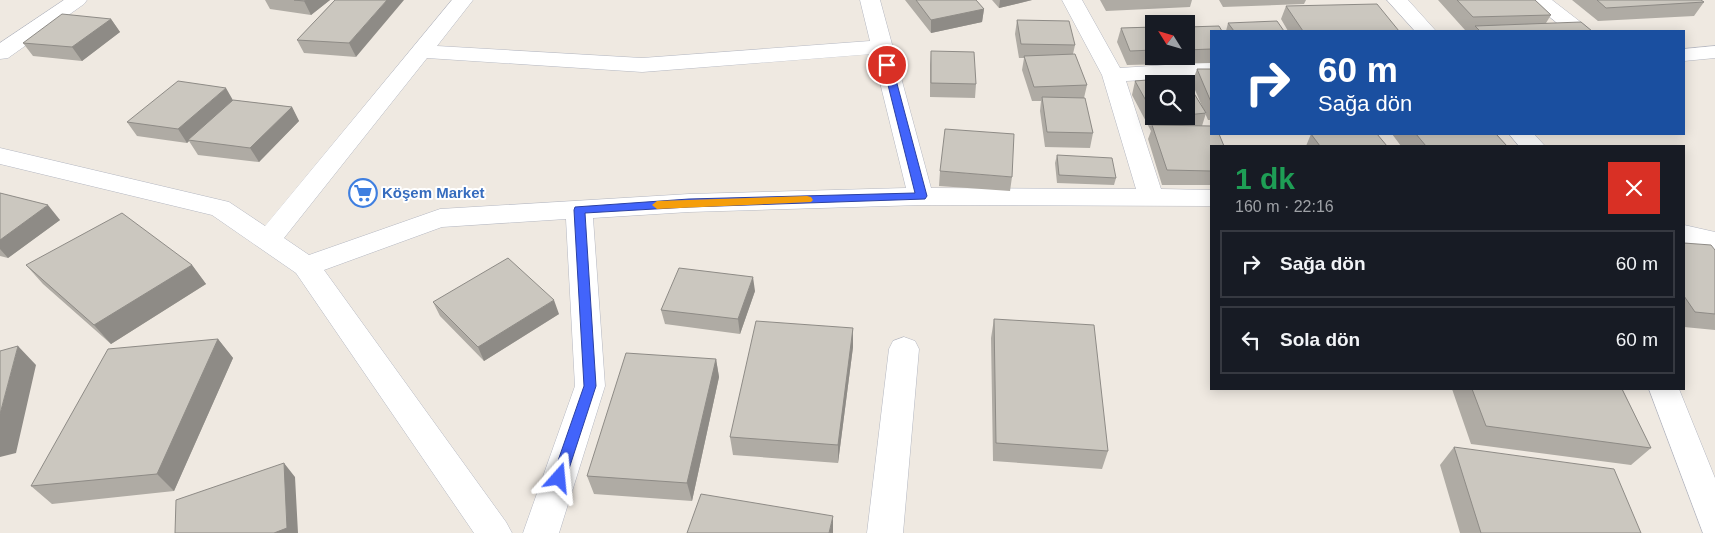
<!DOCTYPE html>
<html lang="tr">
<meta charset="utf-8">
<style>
:root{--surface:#171b24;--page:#242831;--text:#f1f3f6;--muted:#9ea1a6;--line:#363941}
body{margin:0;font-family:Helvetica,sans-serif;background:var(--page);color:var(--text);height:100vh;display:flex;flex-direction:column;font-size:19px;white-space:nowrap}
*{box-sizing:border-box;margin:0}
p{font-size:16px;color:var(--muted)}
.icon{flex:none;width:28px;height:28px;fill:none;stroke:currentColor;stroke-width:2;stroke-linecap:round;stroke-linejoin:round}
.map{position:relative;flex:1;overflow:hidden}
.sheet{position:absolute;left:1210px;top:145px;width:475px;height:245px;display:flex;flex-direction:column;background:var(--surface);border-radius:0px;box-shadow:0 2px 12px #0003}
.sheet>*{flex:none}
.guide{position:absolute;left:1210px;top:30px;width:475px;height:105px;border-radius:0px;box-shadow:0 2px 12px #0003;background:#1a4fa0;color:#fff;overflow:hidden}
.needle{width:32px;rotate:307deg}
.buttons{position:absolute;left:1145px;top:15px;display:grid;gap:10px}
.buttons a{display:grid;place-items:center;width:50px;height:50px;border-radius:0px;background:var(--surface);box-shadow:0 2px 12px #0003;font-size:25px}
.pin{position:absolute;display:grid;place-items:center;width:42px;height:42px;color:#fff;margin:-21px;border:2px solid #fff;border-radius:50%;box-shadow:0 1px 5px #0007}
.me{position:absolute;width:55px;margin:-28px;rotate:18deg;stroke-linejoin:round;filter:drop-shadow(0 0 4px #0008)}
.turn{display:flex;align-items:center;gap:18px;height:105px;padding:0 25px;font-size:22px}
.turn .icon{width:65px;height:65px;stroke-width:2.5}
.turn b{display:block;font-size:35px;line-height:42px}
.round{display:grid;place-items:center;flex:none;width:52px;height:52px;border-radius:0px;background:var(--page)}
.head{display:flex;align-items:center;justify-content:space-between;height:85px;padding:0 25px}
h1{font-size:30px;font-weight:700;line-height:38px;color:#1e9e55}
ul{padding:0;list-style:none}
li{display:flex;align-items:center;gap:15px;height:68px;margin:0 10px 8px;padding:0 15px;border:2px solid var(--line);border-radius:0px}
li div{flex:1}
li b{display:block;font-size:19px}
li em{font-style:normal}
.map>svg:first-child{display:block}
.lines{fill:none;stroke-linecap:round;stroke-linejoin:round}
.minor-casing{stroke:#b4b7c1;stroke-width:1}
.minor{fill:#fff;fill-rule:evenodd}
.wall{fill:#afaba4;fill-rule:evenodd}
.shaded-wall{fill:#8e8b86}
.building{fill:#cbc7bf;stroke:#8e8b86}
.route{fill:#4264fb;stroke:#2b41a3}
.slow{fill:#f59e0b}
.labels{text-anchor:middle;stroke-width:4;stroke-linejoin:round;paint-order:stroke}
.shop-label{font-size:15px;font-weight:bold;fill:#366cbe;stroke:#fff;text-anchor:start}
</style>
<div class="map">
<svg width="1715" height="533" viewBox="0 0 1715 533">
<rect width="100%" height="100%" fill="#efe9e1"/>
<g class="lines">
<defs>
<path id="minor" d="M 64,0 L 87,0 L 84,4 L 8,58 L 0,59 L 0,43 Z
M 452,0 L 473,0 L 437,46 L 642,58 L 870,41 L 860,0 L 880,0 L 931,188 L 1136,189 L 1102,75 L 1062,0 L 1082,0 L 1120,68 L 1211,62 L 1211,76 L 1126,81 L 1161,189 L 1211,190 L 1211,206 L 921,205 L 689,212 L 593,218 L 605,386 L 559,533 L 523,533 L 575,386 L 566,219 L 442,227 L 324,270 L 506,522 L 512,533 L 474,533 L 296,273 L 212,215 L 0,164 L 0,148 L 229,202 L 265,226 ZM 873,54 L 906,188 L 689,194 L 440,209 L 309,255 L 284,238 L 427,58 L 642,72 Z
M 1387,0 L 1408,0 L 1436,31 L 1415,31 Z
M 1529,0 L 1552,0 L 1587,27 L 1590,31 L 1567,31 Z
M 1715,46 L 1715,58 L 1684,61 L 1684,49 Z
M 1509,134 L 1534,134 L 1545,146 L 1519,146 Z
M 1684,225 L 1715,232 L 1715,250 L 1684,243 Z
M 904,337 L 915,341 L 919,349 L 903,533 L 867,533 L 889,349 L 893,341 Z
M 1649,389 L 1679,389 L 1715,478 L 1715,533 L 1703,533 Z"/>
</defs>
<!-- minor casing -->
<use href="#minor" class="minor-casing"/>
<!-- minor -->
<use href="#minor" class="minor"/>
</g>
<!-- wall -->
<path class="wall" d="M 265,0 L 330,0 L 311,15 L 270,9 Z
M 335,0 L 356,57 L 304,53 L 297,40 Z
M 905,0 L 976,0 L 984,9 L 982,22 L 931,33 Z
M 992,0 L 1032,0 L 999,8 Z
M 1100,0 L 1192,0 L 1190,7 L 1106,11 Z
M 1219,0 L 1306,0 L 1304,4 L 1223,7 Z
M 1438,0 L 1535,0 L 1551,15 L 1546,23 L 1592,31 L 1473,31 L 1473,30 L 1465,30 Z
M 1572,0 L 1701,0 L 1704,2 L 1694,16 L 1598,21 Z
M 1286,6 L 1399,31 L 1288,31 L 1281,19 Z
M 111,19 L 120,32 L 82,61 L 33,56 L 23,43 Z
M 1017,20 L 1075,45 L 1073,54 L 1087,85 L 1084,98 L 1093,133 L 1090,148 L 1045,147 L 1040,111 L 1041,101 L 1032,101 L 1022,70 L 1024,58 L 1019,58 L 1015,34 Z
M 1228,23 L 1284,31 L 1226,31 Z
M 1154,27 L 1154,56 L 1186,56 L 1186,27 L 1211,31 L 1211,63 L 1127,65 L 1117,42 L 1121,28 Z
M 931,51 L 976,84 L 975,98 L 930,97 L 930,65 Z
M 1197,69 L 1211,69 L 1211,120 L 1208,120 L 1192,83 Z
M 1184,77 L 1206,113 L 1202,126 L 1211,126 L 1211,134 L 1219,134 L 1224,146 L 1211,146 L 1211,185 L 1162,185 L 1148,139 L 1151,131 L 1132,95 L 1135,81 ZM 1154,84 L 1186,84 L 1186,116 L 1154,116 Z
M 233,100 L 292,107 L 299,121 L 259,162 L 198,155 L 189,141 L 187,143 L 137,136 L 127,122 Z
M 1311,134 L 1387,146 L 1306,146 Z
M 1392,134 L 1496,134 L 1507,146 L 1401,146 Z
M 1057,155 L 1116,178 L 1114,185 L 1057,183 L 1055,163 Z
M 940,171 L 1012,177 L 1010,191 L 939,186 Z
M 0,193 L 60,220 L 8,258 L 0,256 Z
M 1684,243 L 1715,250 L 1715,330 L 1684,327 Z
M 26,265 L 192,265 L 206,284 L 111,344 L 43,284 Z
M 755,291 L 740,334 L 665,324 L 661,310 Z
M 433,302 L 559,314 L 484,361 L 440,316 Z
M 994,319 L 1108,451 L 1102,469 L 993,461 L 991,338 Z
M 853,328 L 853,347 L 838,463 L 733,455 L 730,437 Z
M 218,339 L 233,358 L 174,491 L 52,504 L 31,486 Z
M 716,359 L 719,377 L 692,501 L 594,494 L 587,476 Z
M 1452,389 L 1622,389 L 1651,448 L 1631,465 L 1471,444 Z
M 1454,447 L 1641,533 L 1460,533 L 1440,465 Z"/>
<!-- shaded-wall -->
<path class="shaded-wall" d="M 306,0 L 330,0 L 311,15 L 304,1 Z
M 387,0 L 404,0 L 356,57 L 349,43 Z
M 1000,0 L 1032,0 L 999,8 Z
M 984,9 L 982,22 L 931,33 L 931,20 Z
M 111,19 L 120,32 L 82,61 L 72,47 Z
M 226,88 L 234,102 L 188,140 L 189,141 L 187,143 L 178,129 Z
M 292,107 L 299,121 L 259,162 L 250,148 Z
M 48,205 L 60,220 L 8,258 L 0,249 L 0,240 Z
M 192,265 L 206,284 L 111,344 L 94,325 Z
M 753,277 L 755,291 L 740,334 L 738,319 Z
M 554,300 L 559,314 L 484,361 L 478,347 Z
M 853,328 L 853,347 L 838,463 L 838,445 Z
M 218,339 L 233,358 L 174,491 L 157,474 Z
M 18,346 L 36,365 L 16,453 L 0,457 L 0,414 Z
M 716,359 L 719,377 L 692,501 L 687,483 Z
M 284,463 L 295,477 L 298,533 L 274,533 Z
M 833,516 L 833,533 L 829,533 Z"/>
<!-- building -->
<path class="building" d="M 294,0 L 306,0 L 304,1 Z
M 335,0 L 387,0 L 349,43 L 297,40 Z
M 916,0 L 976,0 L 984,9 L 931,20 Z
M 1457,0 L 1535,0 L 1551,15 L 1473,17 Z
M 1597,0 L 1701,0 L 1704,2 L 1606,8 Z
M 1377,4 L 1399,31 L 1303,31 L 1286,6 Z
M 62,14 L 111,19 L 72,47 L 23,43 Z
M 1017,20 L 1069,21 L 1075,45 L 1021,44 Z
M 1277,21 L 1284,31 L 1234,31 L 1228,23 Z
M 1581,22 L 1592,31 L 1480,31 L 1475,26 Z
M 1219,26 L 1222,31 L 1211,31 L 1211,49 L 1186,50 L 1186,27 Z
M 1154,27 L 1154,50 L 1130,51 L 1121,28 Z
M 931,51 L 974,52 L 976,84 L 931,83 Z
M 1075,54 L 1087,85 L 1034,87 L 1024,56 Z
M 1197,69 L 1211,69 L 1211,102 Z
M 1184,77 L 1206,113 L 1186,115 L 1186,84 L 1154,84 L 1154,115 L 1135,81 Z
M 178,81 L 226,88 L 178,129 L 127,122 Z
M 1042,97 L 1085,98 L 1093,133 L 1047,132 Z
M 233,100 L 292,107 L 250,148 L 188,140 Z
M 1152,125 L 1211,126 L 1211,134 L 1219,134 L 1224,146 L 1211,146 L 1211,171 L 1167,170 Z
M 945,129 L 1014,134 L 1012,177 L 940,171 Z
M 1311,134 L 1377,134 L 1387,146 L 1320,146 Z
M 1416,134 L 1496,134 L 1507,146 L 1426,146 Z
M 1057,155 L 1112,158 L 1116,178 L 1059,175 Z
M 0,193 L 48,205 L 0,240 Z
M 122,213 L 192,265 L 94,325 L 26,265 Z
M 1684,243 L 1711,245 L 1715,250 L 1715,314 L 1695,312 L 1684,296 Z
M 508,258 L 554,300 L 478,347 L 433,302 Z
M 679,268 L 753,277 L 738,319 L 661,310 Z
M 994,319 L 1094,325 L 1108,451 L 996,443 Z
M 756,321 L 853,328 L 838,445 L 730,437 Z
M 218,339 L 157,474 L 31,486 L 108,349 Z
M 18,346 L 0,414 L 0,351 Z
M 626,353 L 716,359 L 687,483 L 587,476 Z
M 1472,389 L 1622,389 L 1651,448 L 1486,426 Z
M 1454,447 L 1614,469 L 1641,533 L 1481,533 Z
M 284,463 L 287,528 L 274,533 L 175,533 L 176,500 Z
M 701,494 L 833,516 L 829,533 L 687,533 Z"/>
<!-- route -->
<path class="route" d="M 884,63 L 891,63 L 892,65 L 927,196 L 925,199 L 689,207 L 585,213 L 596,386 L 566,478 L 564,482 L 559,484 L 554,482 L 552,478 L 584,386 L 574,210 L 575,207 L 689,199 L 915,193 L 883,65 Z"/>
<!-- slow -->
<path class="slow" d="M 807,196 L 811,197 L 813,200 L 811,202 L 657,209 L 652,205 L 657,201 Z"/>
<!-- icons -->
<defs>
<symbol id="supermarket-ring" viewBox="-11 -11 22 22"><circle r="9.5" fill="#fff" stroke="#3f7fe0" stroke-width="1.5"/><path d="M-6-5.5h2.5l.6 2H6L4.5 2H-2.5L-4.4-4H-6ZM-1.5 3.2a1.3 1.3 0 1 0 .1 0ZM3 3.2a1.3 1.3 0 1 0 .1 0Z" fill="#3f7fe0"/></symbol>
</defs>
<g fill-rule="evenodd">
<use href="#supermarket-ring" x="347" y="177" width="32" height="32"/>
</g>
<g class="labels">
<!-- shop labels -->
<g class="shop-label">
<text x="382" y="198">Köşem Market</text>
</g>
</g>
</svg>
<div class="buttons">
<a><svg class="needle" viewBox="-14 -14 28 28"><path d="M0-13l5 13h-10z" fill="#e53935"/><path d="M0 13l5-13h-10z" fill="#9ea1a6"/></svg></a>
<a><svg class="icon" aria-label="search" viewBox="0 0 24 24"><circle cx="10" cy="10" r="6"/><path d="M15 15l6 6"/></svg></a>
</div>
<div class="pin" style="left:887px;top:65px;background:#d93025"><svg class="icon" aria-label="arrive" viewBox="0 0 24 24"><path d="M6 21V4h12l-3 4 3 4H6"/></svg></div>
<svg class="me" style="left:559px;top:478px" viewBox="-20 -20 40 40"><path d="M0-17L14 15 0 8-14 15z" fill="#4264fb" stroke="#fff" stroke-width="4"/></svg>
<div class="guide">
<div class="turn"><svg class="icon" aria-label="right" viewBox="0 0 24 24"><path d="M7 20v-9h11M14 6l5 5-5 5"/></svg><div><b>60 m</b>Sağa dön</div></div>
</div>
<section class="sheet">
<div class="head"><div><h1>1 dk</h1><p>160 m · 22:16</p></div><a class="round" style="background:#d93025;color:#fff"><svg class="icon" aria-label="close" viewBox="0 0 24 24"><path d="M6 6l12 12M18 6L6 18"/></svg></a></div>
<ul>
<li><svg class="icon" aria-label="right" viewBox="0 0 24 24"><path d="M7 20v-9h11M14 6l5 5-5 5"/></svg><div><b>Sağa dön</b></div><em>60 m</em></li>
<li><svg class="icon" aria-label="left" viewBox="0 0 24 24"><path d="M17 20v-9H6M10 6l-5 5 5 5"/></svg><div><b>Sola dön</b></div><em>60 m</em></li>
</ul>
</section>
</div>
